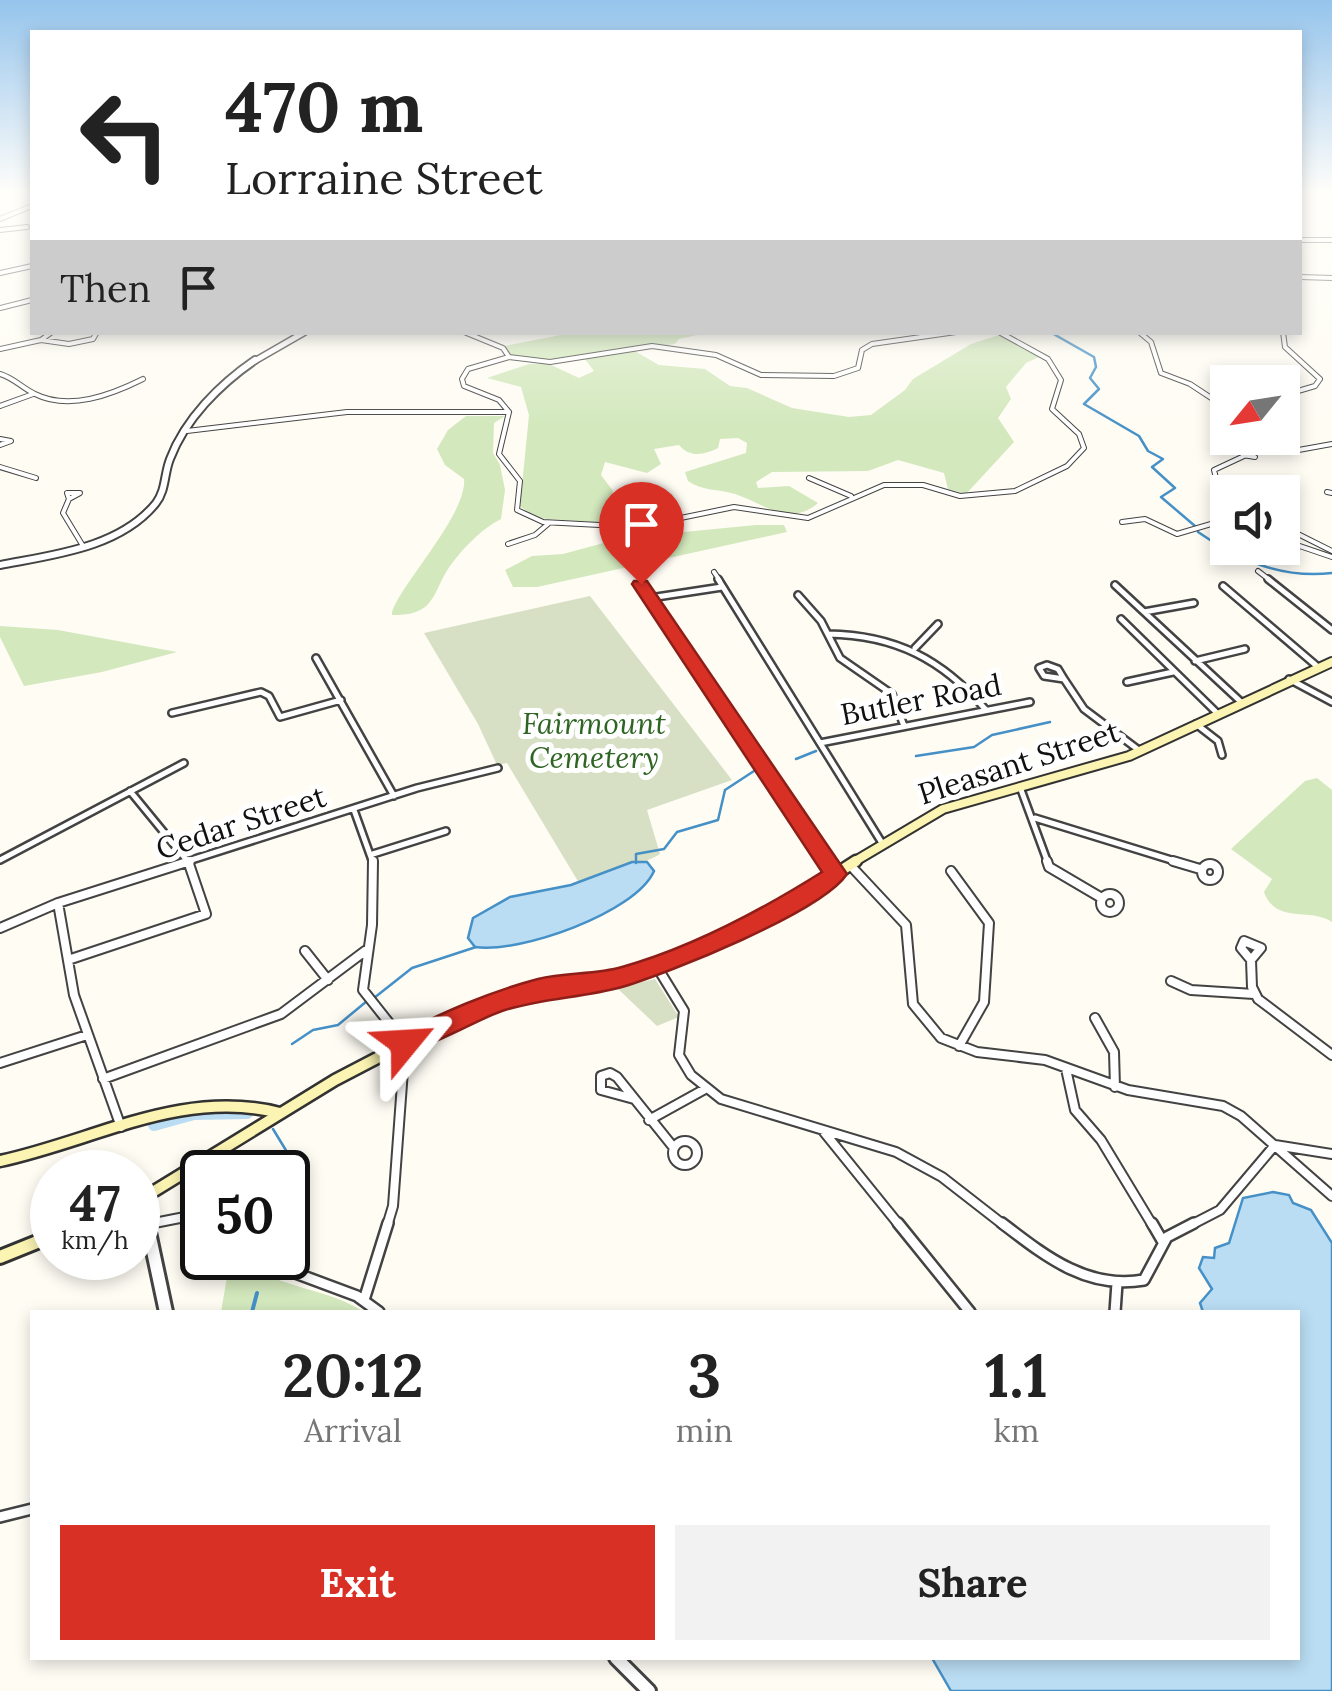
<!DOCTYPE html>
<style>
:root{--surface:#fff;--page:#f2f2f2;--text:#222;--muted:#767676;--accent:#d93025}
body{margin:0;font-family:Lora,serif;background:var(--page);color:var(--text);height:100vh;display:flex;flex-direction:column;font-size:38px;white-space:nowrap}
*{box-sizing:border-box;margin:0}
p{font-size:32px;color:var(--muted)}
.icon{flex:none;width:55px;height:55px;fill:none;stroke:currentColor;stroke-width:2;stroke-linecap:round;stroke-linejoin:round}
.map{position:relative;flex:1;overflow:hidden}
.drawer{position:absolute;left:30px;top:1310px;width:1270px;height:350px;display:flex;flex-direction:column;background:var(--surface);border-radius:0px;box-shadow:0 5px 15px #0003}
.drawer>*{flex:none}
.guide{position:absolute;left:30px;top:30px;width:1272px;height:305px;border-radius:0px;box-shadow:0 5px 15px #0003;background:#fff;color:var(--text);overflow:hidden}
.needle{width:65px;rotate:240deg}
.fabs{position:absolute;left:1210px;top:365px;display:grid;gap:20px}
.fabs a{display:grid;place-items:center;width:90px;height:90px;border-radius:0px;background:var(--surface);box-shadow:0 5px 15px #0003;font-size:50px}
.speed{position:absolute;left:30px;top:1150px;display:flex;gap:20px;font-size:50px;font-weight:700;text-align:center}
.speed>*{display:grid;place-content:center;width:130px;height:130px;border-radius:50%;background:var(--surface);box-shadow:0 5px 15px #0003;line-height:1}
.speed small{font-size:25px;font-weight:400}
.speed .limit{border:5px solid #111;border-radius:15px;background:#fff;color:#111}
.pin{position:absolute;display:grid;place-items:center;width:85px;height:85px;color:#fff;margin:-102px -42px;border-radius:50% 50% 50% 0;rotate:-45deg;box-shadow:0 0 10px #0007}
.pin .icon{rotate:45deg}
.me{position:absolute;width:110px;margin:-55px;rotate:63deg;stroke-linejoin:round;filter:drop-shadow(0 0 8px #0008)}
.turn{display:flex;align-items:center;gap:35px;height:210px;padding:0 30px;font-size:45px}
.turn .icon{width:130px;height:130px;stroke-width:2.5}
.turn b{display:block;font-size:70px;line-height:85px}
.then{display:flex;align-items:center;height:95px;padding:0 30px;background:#0003;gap:20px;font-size:38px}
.eta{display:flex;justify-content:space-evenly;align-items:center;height:170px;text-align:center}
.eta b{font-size:60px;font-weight:800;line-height:70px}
.button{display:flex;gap:20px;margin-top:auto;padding:20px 30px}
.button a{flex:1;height:115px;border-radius:0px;background:var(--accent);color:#fff;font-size:40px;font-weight:800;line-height:115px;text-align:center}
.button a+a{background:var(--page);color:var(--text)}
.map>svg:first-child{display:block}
.green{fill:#d3e8bd}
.cemetery{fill:#d7e0c4}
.water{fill:#baddf3;stroke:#4590c7;stroke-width:2.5}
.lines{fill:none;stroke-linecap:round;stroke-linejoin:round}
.stream-far1{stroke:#4590c7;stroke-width:2.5}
.stream{stroke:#4590c7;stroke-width:4}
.river{stroke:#baddf3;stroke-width:12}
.minor-far3-casing{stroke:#434343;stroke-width:6}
.minor-far2-casing{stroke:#434343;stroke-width:10}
.minor-far1-casing{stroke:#434343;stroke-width:12}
.minor-casing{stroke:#434343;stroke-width:14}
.tertiary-far3-casing{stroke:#434343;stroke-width:8}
.tertiary-far2-casing{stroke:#434343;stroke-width:10}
.tertiary-far1-casing{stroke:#434343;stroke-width:15}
.tertiary-casing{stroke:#434343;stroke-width:18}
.secondary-far2-casing{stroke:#323232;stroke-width:12}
.secondary-far1-casing{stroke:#323232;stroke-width:15}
.secondary-casing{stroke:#323232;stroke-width:18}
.minor-far3{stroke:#fff;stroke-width:4}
.minor-far2{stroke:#fff;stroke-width:5}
.minor-far1{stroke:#fff;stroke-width:8}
.minor{stroke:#fff;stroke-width:9}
.tertiary-far3{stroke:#fff;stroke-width:5}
.tertiary-far2{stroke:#fff;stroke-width:6}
.tertiary-far1{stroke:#fff;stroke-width:10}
.tertiary{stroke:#fff;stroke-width:12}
.secondary-far2{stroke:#fbf4b2;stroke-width:8}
.secondary-far1{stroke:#fbf4b2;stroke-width:10}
.secondary{stroke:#fbf4b2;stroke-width:12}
.route{fill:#d93025;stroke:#8d1f18;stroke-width:2.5}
.labels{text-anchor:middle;stroke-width:10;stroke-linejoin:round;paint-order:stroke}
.street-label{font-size:30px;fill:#101010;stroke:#fff}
.park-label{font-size:30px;font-style:italic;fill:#2f6522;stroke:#fff}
</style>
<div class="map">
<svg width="1332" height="1691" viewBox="0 0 1332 1691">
<rect width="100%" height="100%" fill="#fefcf3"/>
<!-- green -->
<path class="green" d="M 571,333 L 706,333 L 679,339 L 675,344 L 549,361 L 512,357 L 504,346 Z
M 999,335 L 1039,357 L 1026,363 L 1006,387 L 1011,399 L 998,418 L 1014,442 L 966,494 L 948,489 L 944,473 L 898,460 L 868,471 L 772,472 L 756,482 L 758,488 L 789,486 L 818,503 C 789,528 763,503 735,494 C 719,489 702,491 688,481 L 685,472 L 746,453 L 747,443 L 738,438 L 720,439 L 718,448 C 704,455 690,458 679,445 L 654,449 L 661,464 L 647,473 L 605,462 L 601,475 L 613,491 L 605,523 L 536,518 L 520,506 L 529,415 L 521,387 L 487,378 L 529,364 L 549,364 L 579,378 L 594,371 L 584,358 L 633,350 L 659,365 L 705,369 L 730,386 L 747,388 L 792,408 L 849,417 L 871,415 L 905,390 L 913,379 L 971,344 Z
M 466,416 L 505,416 L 494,423 L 493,453 L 500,465 L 505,490 L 501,519 C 483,528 465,546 453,562 C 431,590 439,616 392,615 C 392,594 468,515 464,479 L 445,465 L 437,449 L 448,430 Z
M 756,525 L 784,525 L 787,532 L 537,587 L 513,587 L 505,570 L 532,556 L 563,554 L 622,538 Z
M 0,626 L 58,630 L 177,652 L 102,672 L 24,686 L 0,637 Z
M 1317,778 L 1332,790 L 1332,922 C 1310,907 1276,925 1264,892 L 1272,879 L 1231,849 L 1305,781 Z
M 220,1258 L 239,1258 C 273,1288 326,1287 364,1312 L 221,1312 L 228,1271 Z"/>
<!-- cemetery -->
<path class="cemetery" d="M 590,596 L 732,780 L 647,810 L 660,854 C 641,866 603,874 579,883 L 507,763 L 497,765 L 478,724 L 424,633 Z
M 655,979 L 679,1017 L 657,1026 L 617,988 Z"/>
<!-- water -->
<path class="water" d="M 632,862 L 647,862 L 654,871 C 636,913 518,954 475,947 L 468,938 L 473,918 L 510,897 L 571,885 Z
M 1273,1192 L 1289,1195 L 1293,1203 L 1311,1210 L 1332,1243 L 1332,1691 L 951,1691 L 932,1658 L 1298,1658 L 1298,1312 L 1203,1312 L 1200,1303 L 1212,1289 L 1199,1268 L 1203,1257 L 1214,1258 L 1215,1248 L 1229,1243 L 1243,1198 Z"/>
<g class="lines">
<!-- stream-far1 -->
<path class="stream-far1" d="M 1050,332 L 1094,357 L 1096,367 L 1090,378 L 1099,389 L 1084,404 L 1139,436 L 1148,451 L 1163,459 L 1152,467 L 1175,488 L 1161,497 L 1195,526
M 1198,532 C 1238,560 1282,579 1332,573
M 916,756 L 974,747 L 992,735 L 1050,722
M 796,759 L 816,751
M 636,863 L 636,854 L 664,849 L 677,832 L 718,820 L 725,790 L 754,771
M 374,998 L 412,968 L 476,947
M 292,1044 L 313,1030 L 338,1025 L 367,1001
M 273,1129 L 287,1152 L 283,1172"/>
<!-- stream -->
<path class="stream" d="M 252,1312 L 257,1293"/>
<!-- river -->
<path class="river" d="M 154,1125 L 194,1114 L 247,1113"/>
<defs>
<path id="minor-far3" d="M 0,219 L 32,206
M 0,230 L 27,227
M 1300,240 L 1332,240
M 0,273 L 32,266
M 1300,277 L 1332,278
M 0,308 L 32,300
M 464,332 L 503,348 L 509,357
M 1139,332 L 1151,342 L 1161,373 L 1190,384 L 1228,409
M 1283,332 L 1285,347 L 1320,379 L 1315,386 L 1298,391
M 41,340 L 69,344 L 93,339 L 97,332
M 0,349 L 41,340 L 52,332
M 0,374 C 14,378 22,388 35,394 C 69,411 111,395 143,379
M 1282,393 L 1296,391
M 0,406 L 33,394
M 509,412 L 499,454 L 520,481 L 517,510 L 543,522 L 637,527 L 734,507 L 808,518 L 884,485 L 923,485 L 960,496 L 1015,491 L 1067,466 L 1084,448 L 1079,434 L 1052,409 L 1061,380 L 1048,359 L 999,332
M 509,412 L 499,400 L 464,386 L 462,379 L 468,369 L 509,357 L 550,362 L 652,346 L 716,355 L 761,375 L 834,376 L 858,368 L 862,350 L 872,344 L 956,332
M 187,431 L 347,412 L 509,412
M 0,439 L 11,441 L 0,445
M 1247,448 L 1272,442 L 1293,451 L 1332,444
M 1245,453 L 1255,457 L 1243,455 Z
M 0,467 L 36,478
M 809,478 L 851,496
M 1233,492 L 1217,482 L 1214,470 L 1244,456
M 1274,492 L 1287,482
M 1327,492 L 1332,493
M 67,493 L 80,493 L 69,499 Z
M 69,499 L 63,513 L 83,546
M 1122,522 L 1145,519 L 1177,534 L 1228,519
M 1282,526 L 1332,551
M 1282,540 L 1332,557
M 508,544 L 535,535 L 548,524
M 1258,571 L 1271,581
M 714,572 L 720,581"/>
<path id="minor-far2" d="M 718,579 L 882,843
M 1268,579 L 1332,630
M 641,584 L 828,863
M 1115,585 L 1241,702
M 1223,586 L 1318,667
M 798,595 L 821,621 L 840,658 L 892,694 L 904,726
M 650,598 L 722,587
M 1144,612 L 1194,603
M 1121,619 L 1217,713
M 828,634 C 895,635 942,659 986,710
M 915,648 L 938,624
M 316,658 L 394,796
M 1195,661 L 1245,649
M 1047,665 L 1058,669 L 1064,679 L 1044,676 L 1039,668 Z
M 1064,679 L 1084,709 L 1140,751
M 1289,679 L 1332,702
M 1127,682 L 1173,672
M 172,713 L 261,692 L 269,696 L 280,717 L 341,700
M 1196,724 L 1218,741 L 1222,755
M 820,743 L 1030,702
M 1020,787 L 1048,863
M 130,791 L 189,863
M 354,810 L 373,863
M 1035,818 L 1181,863
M 373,854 L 446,831
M 0,860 L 184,763
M 182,863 L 417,788 L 498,768"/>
<path id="minor-far1" d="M 373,861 L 372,925 L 363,990 L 405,1043 L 393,1206 L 387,1226
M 827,861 L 835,873
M 1047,861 L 1049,867 L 1100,897
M 1173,861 L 1200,869
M1202 872a8 8 0 1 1 16 0a8 8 0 1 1-16 0Z
M 850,865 L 906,925 L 913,1004 L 941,1038 L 977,1052 L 1045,1060 L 1128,1090 L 1223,1106 L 1241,1116 L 1332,1196
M 951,871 L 989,923 L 984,1002 L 959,1046
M1101 903a9 9 0 1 1 18 0a9 9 0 1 1-18 0Z
M 58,903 L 74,995 L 121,1127
M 0,928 L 58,903 L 190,861
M 1244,941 L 1261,948 L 1251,960 L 1241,948 Z
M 305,951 L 328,980
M 68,960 L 206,914 L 188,861
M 1251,960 L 1252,987 L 1258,999 L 1332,1055
M 657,967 L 684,1011 L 679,1055 L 691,1075 L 721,1099 L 896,1152 L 942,1177 L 1005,1226
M 1171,981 L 1191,990 L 1254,994
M 1095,1018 L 1114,1052 L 1115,1087
M 0,1063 L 87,1035
M 1066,1069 L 1075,1110 L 1101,1140 L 1153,1226
M 103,1079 L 281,1014 L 365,951
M 634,1099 L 601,1090 L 601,1076 L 610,1073 L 617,1077 L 674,1148
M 649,1120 L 705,1089
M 824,1132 L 900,1226
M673 1153a12 12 0 1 1 24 0a12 12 0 1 1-24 0Z
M 227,1172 L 231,1164
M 139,1226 L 195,1215 L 202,1209
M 1189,1226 L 1220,1210 L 1275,1145 L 1332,1154"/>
<path id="minor" d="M 898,1223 L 970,1312
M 1002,1223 C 1045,1256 1087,1290 1144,1280 L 1167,1237 L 1194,1223
M 1152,1223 L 1163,1242
M 138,1226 L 152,1223
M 255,1258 L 357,1296 L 379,1312
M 364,1300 L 388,1223
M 1115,1312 L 1117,1283
M 0,1517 L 32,1509"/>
<path id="tertiary-far3" d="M 251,363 L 305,332"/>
<path id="tertiary-far2" d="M 0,565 C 52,555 120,548 156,503 C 166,490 164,474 170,459 C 185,419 220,384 255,360"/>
<path id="tertiary-far1" d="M 142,1199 L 148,1226"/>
<path id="tertiary" d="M 147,1223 L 166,1312
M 616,1658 L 649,1691"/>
<path id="secondary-far2" d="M 852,863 L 943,809 L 1129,756 L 1332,662"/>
<path id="secondary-far1" d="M 0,1161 C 94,1141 182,1088 280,1113
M 138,1201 L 335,1080 L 450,1020 L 541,988 L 617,979 L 657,966 L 769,917 L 856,861"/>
<path id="secondary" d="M 0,1257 L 52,1236"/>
</defs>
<!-- minor-far3 casing -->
<use href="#minor-far3" class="minor-far3-casing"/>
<!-- minor-far2 casing -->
<use href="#minor-far2" class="minor-far2-casing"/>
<!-- minor-far1 casing -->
<use href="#minor-far1" class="minor-far1-casing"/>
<!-- minor casing -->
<use href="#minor" class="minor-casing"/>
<!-- tertiary-far3 casing -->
<use href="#tertiary-far3" class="tertiary-far3-casing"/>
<!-- tertiary-far2 casing -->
<use href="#tertiary-far2" class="tertiary-far2-casing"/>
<!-- tertiary-far1 casing -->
<use href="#tertiary-far1" class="tertiary-far1-casing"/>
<!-- tertiary casing -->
<use href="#tertiary" class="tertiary-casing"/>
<!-- secondary-far2 casing -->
<use href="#secondary-far2" class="secondary-far2-casing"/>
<!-- secondary-far1 casing -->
<use href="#secondary-far1" class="secondary-far1-casing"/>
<!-- secondary casing -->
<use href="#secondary" class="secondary-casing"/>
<!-- minor-far3 -->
<use href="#minor-far3" class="minor-far3"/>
<!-- minor-far2 -->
<use href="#minor-far2" class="minor-far2"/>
<!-- minor-far1 -->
<use href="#minor-far1" class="minor-far1"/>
<!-- minor -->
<use href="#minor" class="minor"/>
<!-- tertiary-far3 -->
<use href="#tertiary-far3" class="tertiary-far3"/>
<!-- tertiary-far2 -->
<use href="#tertiary-far2" class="tertiary-far2"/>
<!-- tertiary-far1 -->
<use href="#tertiary-far1" class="tertiary-far1"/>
<!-- tertiary -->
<use href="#tertiary" class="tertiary"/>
<!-- secondary-far2 -->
<use href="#secondary-far2" class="secondary-far2"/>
<!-- secondary-far1 -->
<use href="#secondary-far1" class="secondary-far1"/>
<!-- secondary -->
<use href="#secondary" class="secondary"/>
</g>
<!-- sky -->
<linearGradient id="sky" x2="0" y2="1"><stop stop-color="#95c4ec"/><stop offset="0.45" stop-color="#fffefa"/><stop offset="1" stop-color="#fffefa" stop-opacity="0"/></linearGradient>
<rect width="1332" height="428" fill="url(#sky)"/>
<!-- route -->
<path class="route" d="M 634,581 L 647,581 L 847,874 C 822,912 669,973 622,987 C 582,998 541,998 502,1011 C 477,1019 416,1057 396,1050 L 392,1043 L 396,1036 C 442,1013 488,992 538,979 C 565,972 595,975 622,967 C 693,947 760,911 822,872 L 632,584 Z"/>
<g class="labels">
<!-- street labels -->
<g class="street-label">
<text transform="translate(921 700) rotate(-11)" y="10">Butler Road</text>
<text transform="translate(1019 763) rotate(-18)" y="10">Pleasant Street</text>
<text transform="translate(241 823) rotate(-18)" y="10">Cedar Street</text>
</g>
<!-- park labels -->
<g class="park-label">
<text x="594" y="734">Fairmount<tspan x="594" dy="34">Cemetery</tspan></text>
</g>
</g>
</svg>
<div class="fabs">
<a><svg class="needle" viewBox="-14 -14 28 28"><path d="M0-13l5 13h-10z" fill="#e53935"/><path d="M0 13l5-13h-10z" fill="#767676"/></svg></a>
<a><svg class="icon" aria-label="sound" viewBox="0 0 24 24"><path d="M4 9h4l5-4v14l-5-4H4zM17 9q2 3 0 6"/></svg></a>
</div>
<div class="speed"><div>47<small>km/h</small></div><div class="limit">50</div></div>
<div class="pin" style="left:641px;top:584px;background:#d93025"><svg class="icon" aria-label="arrive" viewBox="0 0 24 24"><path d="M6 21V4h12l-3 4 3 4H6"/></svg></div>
<svg class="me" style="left:405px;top:1043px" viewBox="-20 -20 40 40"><path d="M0-17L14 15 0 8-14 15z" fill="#d93025" stroke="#fff" stroke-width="4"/></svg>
<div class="guide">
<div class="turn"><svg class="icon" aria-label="left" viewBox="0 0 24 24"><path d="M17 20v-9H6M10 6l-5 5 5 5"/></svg><div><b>470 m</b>Lorraine Street</div></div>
<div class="then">Then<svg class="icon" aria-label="arrive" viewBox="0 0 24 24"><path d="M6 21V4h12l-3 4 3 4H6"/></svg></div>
</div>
<section class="drawer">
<div class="eta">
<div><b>20:12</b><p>Arrival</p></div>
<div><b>3</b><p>min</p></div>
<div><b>1.1</b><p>km</p></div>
</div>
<div class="button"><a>Exit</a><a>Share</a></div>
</section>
</div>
